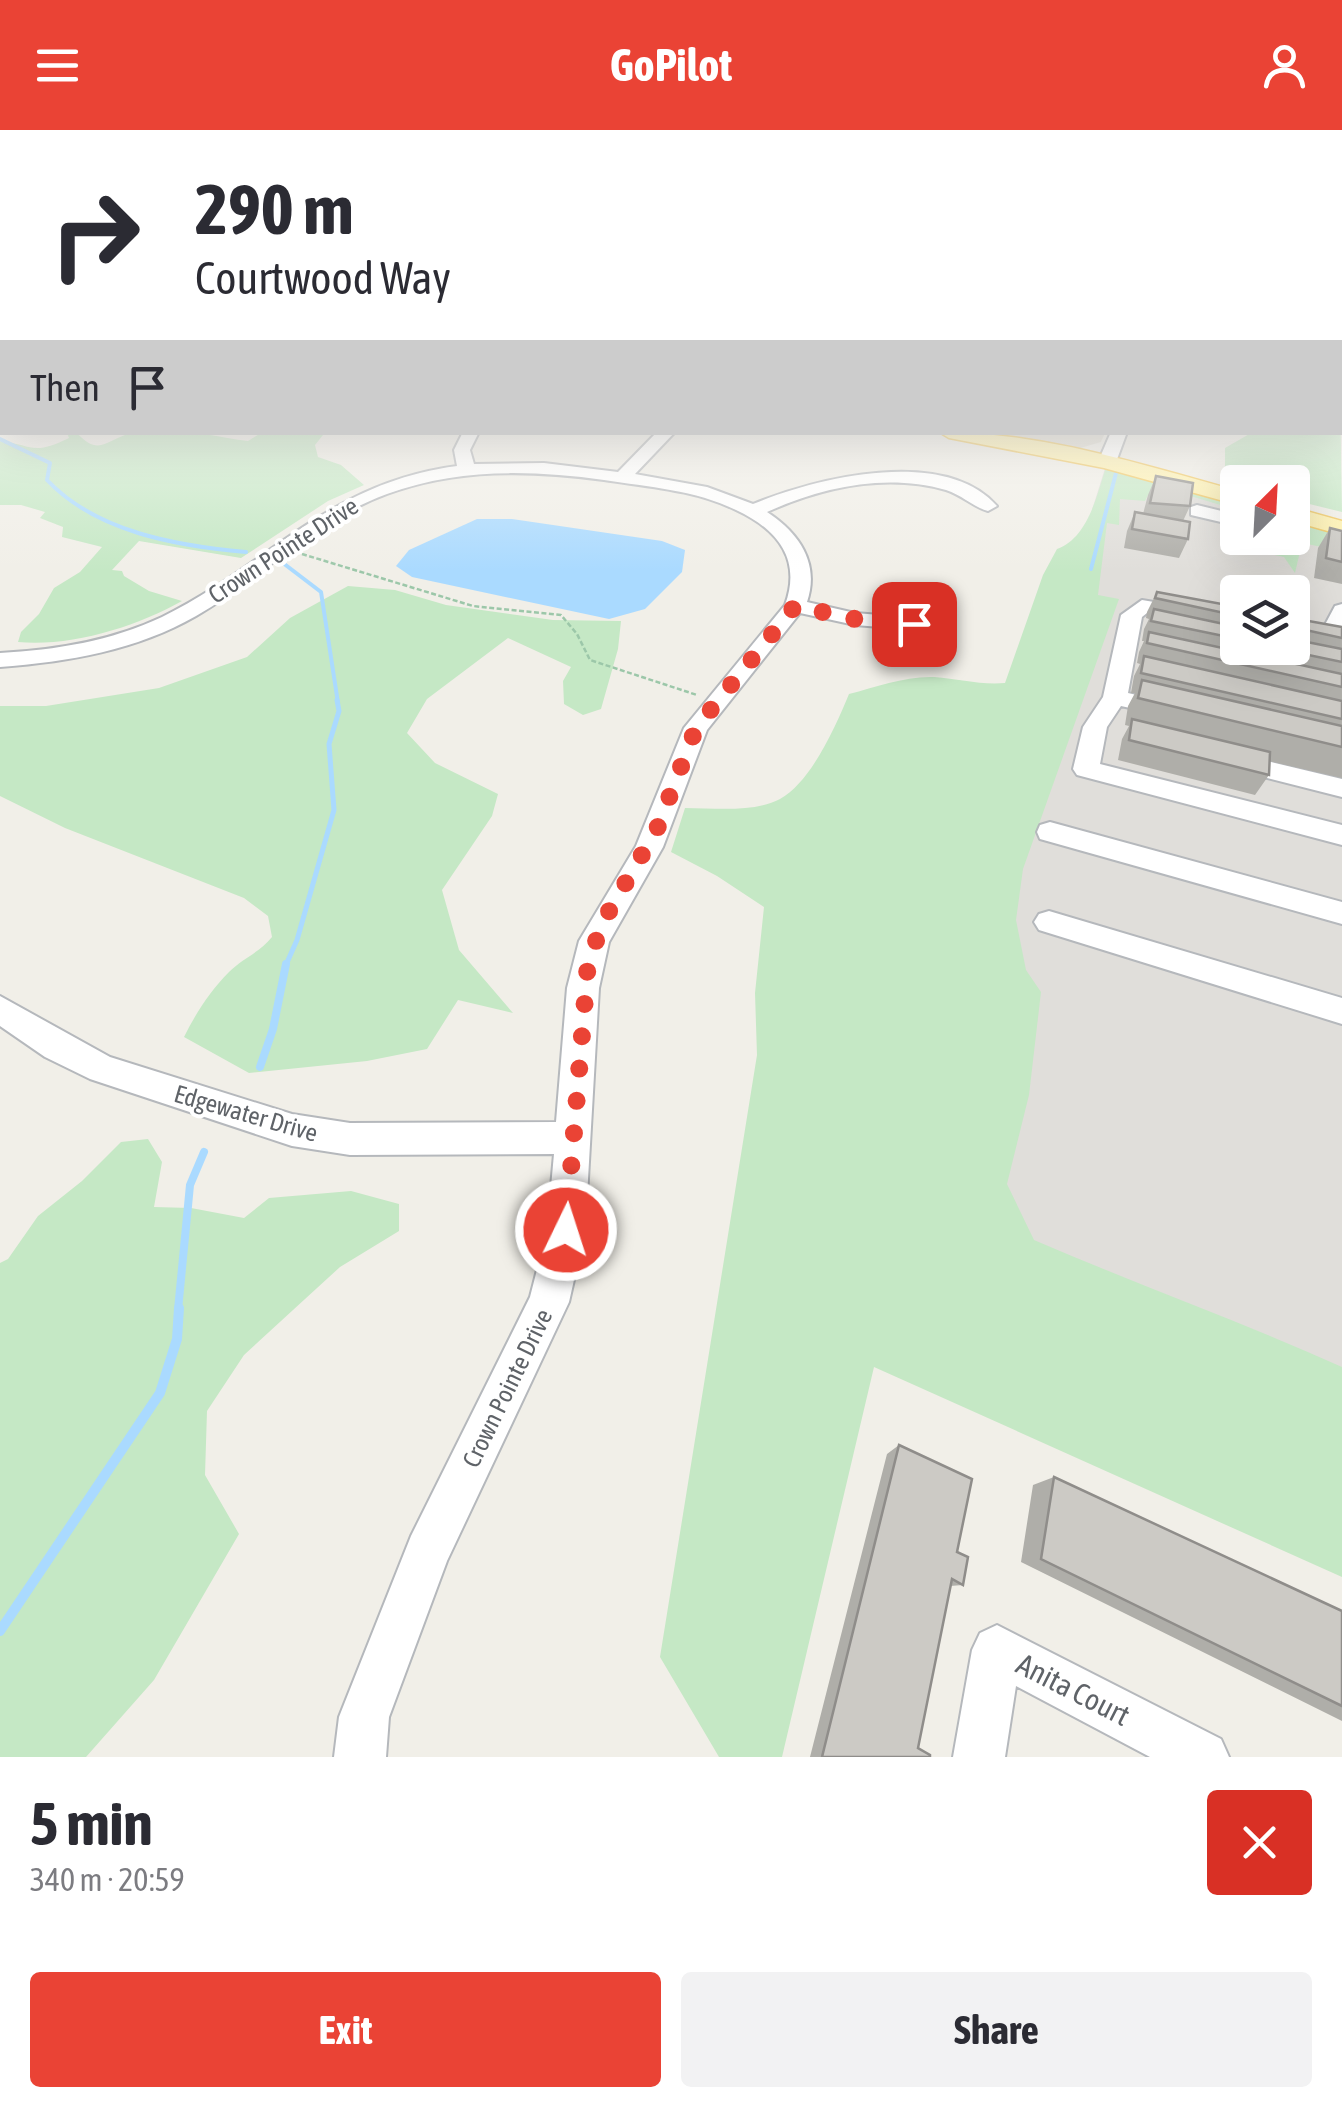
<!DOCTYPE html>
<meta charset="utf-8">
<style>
:root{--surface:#fff;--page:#f2f2f3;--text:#2b2b33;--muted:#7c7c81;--accent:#ea4335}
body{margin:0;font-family:"Asap Condensed",sans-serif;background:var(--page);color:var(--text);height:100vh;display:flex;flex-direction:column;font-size:38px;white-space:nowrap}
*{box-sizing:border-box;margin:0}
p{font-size:32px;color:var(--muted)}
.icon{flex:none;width:55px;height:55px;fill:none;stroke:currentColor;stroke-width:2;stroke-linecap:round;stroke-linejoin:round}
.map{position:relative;height:1627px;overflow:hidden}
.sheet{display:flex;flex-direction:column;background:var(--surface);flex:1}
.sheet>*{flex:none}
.banner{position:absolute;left:0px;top:0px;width:1342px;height:305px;box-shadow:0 10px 40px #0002;background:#fff;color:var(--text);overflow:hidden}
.needle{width:65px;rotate:24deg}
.controls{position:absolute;left:1220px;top:335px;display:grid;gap:20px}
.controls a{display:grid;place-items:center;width:90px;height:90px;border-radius:10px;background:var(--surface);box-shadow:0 10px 40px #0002;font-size:50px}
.pin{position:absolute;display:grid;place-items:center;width:85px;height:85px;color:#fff;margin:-42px;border-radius:20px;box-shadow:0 5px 15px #0006}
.me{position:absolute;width:110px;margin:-55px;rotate:4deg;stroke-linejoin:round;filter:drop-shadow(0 0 8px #0008)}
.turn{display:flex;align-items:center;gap:35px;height:210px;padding:0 30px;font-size:45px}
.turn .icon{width:130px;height:130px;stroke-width:2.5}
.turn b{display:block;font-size:70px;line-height:85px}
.then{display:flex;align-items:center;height:95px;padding:0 30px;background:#0003;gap:20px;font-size:38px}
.round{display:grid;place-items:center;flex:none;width:105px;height:105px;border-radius:10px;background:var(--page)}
.head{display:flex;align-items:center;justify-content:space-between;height:170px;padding:0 30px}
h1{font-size:60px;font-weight:700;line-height:75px}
.cta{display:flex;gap:20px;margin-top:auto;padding:20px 30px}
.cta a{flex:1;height:115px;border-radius:10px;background:var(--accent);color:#fff;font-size:40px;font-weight:700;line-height:115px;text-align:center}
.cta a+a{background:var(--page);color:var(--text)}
header{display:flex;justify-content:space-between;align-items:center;height:130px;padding:0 30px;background:var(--accent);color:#fff;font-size:45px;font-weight:700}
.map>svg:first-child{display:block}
.industrial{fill:#e0deda;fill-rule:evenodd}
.education{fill:#e1ded6}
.green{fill:#c5e8c5}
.water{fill:#aadaff}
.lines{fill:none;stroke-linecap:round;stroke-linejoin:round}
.stream-far3{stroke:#aadaff;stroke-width:4}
.stream-far2{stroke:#aadaff;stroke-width:5}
.stream-far1{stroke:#aadaff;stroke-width:8}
.stream{stroke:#aadaff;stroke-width:10}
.minor-casing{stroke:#b5b8bc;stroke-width:4}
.major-casing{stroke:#f2c960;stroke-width:3}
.path{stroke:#9cc7a9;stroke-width:2.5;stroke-dasharray:5 2.5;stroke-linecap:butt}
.minor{fill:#fff;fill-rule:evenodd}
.major{fill:#fff2af;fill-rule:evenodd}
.wall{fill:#afaea9}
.building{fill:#cccac5;stroke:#8f8d8a;stroke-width:2.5}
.route{stroke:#ea4335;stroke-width:18;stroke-dasharray:0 32.4}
.labels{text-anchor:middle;stroke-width:8;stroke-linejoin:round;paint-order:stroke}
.street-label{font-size:25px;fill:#5f6368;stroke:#fff}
.near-street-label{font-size:30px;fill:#5f6368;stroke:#fff}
</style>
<header><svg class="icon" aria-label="menu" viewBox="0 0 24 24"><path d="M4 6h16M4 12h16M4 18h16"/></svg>GoPilot<svg class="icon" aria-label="person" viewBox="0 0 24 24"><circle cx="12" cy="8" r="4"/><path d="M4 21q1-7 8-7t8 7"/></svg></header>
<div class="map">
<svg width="1342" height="1627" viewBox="0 0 1342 1627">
<rect width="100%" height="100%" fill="#f1efe8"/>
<!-- industrial -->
<path class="industrial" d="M 1106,335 L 1237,370 L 1238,408 L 1292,408 L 1342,400 L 1342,1370 L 851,1153 ZM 1238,462 L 1292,462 L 1292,518 L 1238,518 Z"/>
<!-- education -->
<path class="education" d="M 983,303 L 1105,303 L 1101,312 L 1077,319 Z"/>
<!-- green -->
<path class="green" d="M 1340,264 L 1342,382 L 1293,370 L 1292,352 L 1237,353 L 1225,348 L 1225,318 L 1251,303 L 1340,302 Z
M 67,303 L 77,303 C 99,327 106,310 131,303 C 165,293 214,307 248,311 L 261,303 L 320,303 L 323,305 L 315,315 L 318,327 L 341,335 L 364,355 L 328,371 L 241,428 L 139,411 L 112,440 L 122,441 L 124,446 L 149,461 L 182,471 C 136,497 71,517 18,512 L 21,502 L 39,484 L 54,458 L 80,442 L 102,417 L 62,407 L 63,397 L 40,388 L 45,382 L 21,375 L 0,375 L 0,311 C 33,315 33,326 69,308 Z
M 1106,337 L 1237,371 L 1237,388 L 1230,385 L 1227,377 L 1187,365 L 1148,365 L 1145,371 L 1120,369 L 1119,395 L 1107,393 L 1098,465 L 1119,469 L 1023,739 L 1016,790 L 1026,840 L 1041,862 L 1029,965 L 1007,1054 L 1034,1110 C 1136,1154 1240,1191 1342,1237 L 1342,1447 L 874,1237 L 782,1627 L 719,1627 L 660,1527 L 757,925 L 755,863 L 764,777 L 717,746 L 671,722 L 685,678 C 715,678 753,683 780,669 C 811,652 836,596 849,564 C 876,557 905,546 934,547 C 959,549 980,555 1005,553 L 1043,445 L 1057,419 C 1088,408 1097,365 1106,337 Z
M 1293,387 L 1342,401 L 1342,421 L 1302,413 L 1295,443 L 1284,427 L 1257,421 L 1259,408 L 1292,408 Z
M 348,456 L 395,460 L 446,475 L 553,490 L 621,491 L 618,519 L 601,579 L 583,585 L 564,574 L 563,551 L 571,537 L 508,508 L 427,569 L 407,603 L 435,633 L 498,664 L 492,686 L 442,760 L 459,820 L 513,883 L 458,870 L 427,919 L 367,931 L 249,943 L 184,907 C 196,883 210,861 229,842 C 243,828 259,823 272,807 L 268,786 L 244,768 L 65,698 L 0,666 L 0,576 L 46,576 L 159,558 L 247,527 L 290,488 Z
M 148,1009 L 162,1032 L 154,1077 L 191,1078 L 244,1088 L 269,1068 L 351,1061 L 399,1074 L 399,1101 L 340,1137 L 293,1180 L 244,1225 L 207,1281 L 205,1345 L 239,1404 L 154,1550 L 86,1627 L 0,1627 L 0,1133 L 8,1129 L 38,1086 L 82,1051 L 121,1012 Z"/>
<!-- water -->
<path class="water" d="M 477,389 L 512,389 L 662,411 L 685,420 L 682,442 L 645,479 L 609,489 L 412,447 L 396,436 L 409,420 Z"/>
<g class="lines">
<!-- stream-far3 -->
<path class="stream-far3" d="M 0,309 L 50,333 L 47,350 C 96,402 177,416 246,422
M 283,433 L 321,462 L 338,573
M 1091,439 L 1116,343"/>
<!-- stream-far2 -->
<path class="stream-far2" d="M 285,837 L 297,810 L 334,680 L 329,614 L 339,581 L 337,570"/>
<!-- stream-far1 -->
<path class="stream-far1" d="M 260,937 L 273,899 L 286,834
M 178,1180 L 190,1055 L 204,1022"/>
<!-- stream -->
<path class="stream" d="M 0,1501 L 160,1263 L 177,1209 L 179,1178"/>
<defs>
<path id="minor" d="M 463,302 L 479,302 L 470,320 L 474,334 L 544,333 L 618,342 L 657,302 L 675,302 L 635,344 L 707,357 L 753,374 C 816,348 944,316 997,376 L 988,381 C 973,377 962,365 946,360 C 885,343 823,357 767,382 C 799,403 820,433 807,472 L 855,483 L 930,489 L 941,495 L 930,501 L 855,495 L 800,483 L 707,600 L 663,717 L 609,812 L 599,858 L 585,1101 L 569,1172 L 447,1431 L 389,1587 L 386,1627 L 334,1627 L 339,1587 L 411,1406 L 530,1167 L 547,1101 L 554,1024 L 350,1025 L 292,1016 L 90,949 L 45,927 L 0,896 L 0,866 L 110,927 L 292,984 L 350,993 L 556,992 L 567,858 L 579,811 L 636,716 L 684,598 L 785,475 C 802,429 777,399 736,380 C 695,360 649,357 604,350 C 531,340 457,338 387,364 C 315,390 262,448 196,486 C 137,520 68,532 0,537 L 0,523 C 56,520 111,511 162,487 C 270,434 328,353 457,336 L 454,320 Z
M 1111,302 L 1127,302 L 1116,332 L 1107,337 L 1098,332 Z
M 1197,375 L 1238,385 L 1238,396 L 1191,385 L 1191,377 Z
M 1142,470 L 1238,486 L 1238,498 L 1147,483 L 1142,487 L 1128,563 L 1179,575 L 1183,580 L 1171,587 L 1121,576 L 1107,597 L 1100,634 L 1342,695 L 1342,715 L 1077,645 L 1073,639 L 1083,597 L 1103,567 L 1121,485 Z
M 1342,474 L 1342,504 L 1331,511 L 1323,509 L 1320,504 L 1335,476 Z
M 1229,622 L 1342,649 L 1342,667 L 1220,636 L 1216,630 L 1220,624 Z
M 1050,692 L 1342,772 L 1342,794 L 1040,709 L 1037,702 L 1040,695 Z
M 1049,781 L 1342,868 L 1342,894 L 1039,800 L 1034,792 L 1039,784 Z
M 997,1495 L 1221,1609 L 1229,1627 L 1150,1627 L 1016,1556 L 1005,1627 L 953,1627 L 972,1520 L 980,1503 Z"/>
<path id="major" d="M 939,302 C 1041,302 1140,334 1238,361 L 1238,375 L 1104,338 L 949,308 Z
M 1292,377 L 1342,391 L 1342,405 L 1292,391 Z"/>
</defs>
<!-- minor casing -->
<use href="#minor" class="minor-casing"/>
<!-- major casing -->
<use href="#major" class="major-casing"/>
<!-- path -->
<path class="path" d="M 302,424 L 473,476 L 561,485 L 577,504 L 590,530 L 697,565"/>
<!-- minor -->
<use href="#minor" class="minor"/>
<!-- major -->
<use href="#major" class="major"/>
</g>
<!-- wall -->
<path class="wall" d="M 1156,346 L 1190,376 L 1183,391 L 1188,409 L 1179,428 L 1124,418 L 1127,401 L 1135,382 L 1143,384 L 1148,365 Z
M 1330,398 L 1342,401 L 1342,454 L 1314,448 L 1318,418 Z
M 1157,462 L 1238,477 L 1238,518 L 1292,518 L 1292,488 L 1342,497 L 1342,648 L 1269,631 L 1269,645 L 1255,665 L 1118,630 L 1122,609 L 1129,596 L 1125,595 L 1128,576 L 1135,563 L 1131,563 L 1134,546 L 1140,534 L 1137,533 L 1139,522 L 1144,511 L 1142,511 L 1144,499 L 1149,489 L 1146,488 L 1147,482 Z
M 899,1315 L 957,1422 L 963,1455 L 950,1456 L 918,1618 L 930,1627 L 810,1627 L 887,1324 Z
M 1054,1347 L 1342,1481 L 1342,1591 L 1021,1432 L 1033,1355 Z"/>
<!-- building -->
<path class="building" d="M 1156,346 L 1193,353 L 1190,376 L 1150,373 Z
M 1135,382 L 1190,392 L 1188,409 L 1132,399 Z
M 1330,398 L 1342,401 L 1342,432 L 1326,428 Z
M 1157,462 L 1238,477 L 1238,486 L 1155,468 Z
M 1154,479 L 1238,497 L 1238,509 L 1151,491 Z
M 1292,488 L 1342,497 L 1342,508 L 1292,497 Z
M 1149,502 L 1342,544 L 1342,557 L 1147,513 Z
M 1292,509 L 1342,519 L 1342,532 L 1275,518 L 1292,518 Z
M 1144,526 L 1342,571 L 1342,589 L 1141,543 Z
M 1142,550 L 1342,596 L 1342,617 L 1138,568 Z
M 1132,589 L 1270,622 L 1269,645 L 1129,610 Z
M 899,1315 L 972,1349 L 957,1422 L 968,1427 L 963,1455 L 952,1449 L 918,1618 L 930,1625 L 930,1627 L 822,1627 Z
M 1054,1347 L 1342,1481 L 1342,1576 L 1041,1429 Z"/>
<!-- sky -->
<linearGradient id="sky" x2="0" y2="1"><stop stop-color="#8fc3f1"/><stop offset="0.48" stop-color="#f9f8f5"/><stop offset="1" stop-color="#f9f8f5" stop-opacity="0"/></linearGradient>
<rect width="1342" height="441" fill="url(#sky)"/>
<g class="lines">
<!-- route -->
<path class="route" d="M 566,1100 L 588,832 L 604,790 L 657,699 L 696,598 L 795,476 L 855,489 L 914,494"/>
</g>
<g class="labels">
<!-- street labels -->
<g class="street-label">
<text transform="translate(283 420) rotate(-33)" y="9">Crown Pointe Drive</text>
<text transform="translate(246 983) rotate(16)" y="9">Edgewater Drive</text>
<text transform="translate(507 1258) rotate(-64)" y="9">Crown Pointe Drive</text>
</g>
<!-- near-street labels -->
<g class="near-street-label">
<text transform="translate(1073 1560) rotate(27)" y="10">Anita Court</text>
</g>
</g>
</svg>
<div class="controls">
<a><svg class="needle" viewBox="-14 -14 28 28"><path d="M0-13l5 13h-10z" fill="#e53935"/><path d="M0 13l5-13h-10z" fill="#7c7c81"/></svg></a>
<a><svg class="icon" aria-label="layers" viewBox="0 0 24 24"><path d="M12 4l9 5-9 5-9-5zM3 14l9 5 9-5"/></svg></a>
</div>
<div class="pin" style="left:914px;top:494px;background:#d93025"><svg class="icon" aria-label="arrive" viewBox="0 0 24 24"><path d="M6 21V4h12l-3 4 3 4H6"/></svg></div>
<svg class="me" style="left:566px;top:1100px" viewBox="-20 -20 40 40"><circle r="17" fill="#ea4335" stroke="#fff" stroke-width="3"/><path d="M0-11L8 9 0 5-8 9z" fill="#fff"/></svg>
<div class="banner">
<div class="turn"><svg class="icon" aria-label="right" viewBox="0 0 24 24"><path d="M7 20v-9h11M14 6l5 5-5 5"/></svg><div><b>290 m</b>Courtwood Way</div></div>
<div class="then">Then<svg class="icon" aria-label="arrive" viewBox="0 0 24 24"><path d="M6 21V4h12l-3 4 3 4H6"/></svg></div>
</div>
</div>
<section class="sheet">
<div class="head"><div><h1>5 min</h1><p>340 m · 20:59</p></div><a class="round" style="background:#d93025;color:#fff"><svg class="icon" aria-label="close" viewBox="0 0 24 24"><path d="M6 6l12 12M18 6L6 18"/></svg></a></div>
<div class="cta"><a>Exit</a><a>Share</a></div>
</section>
